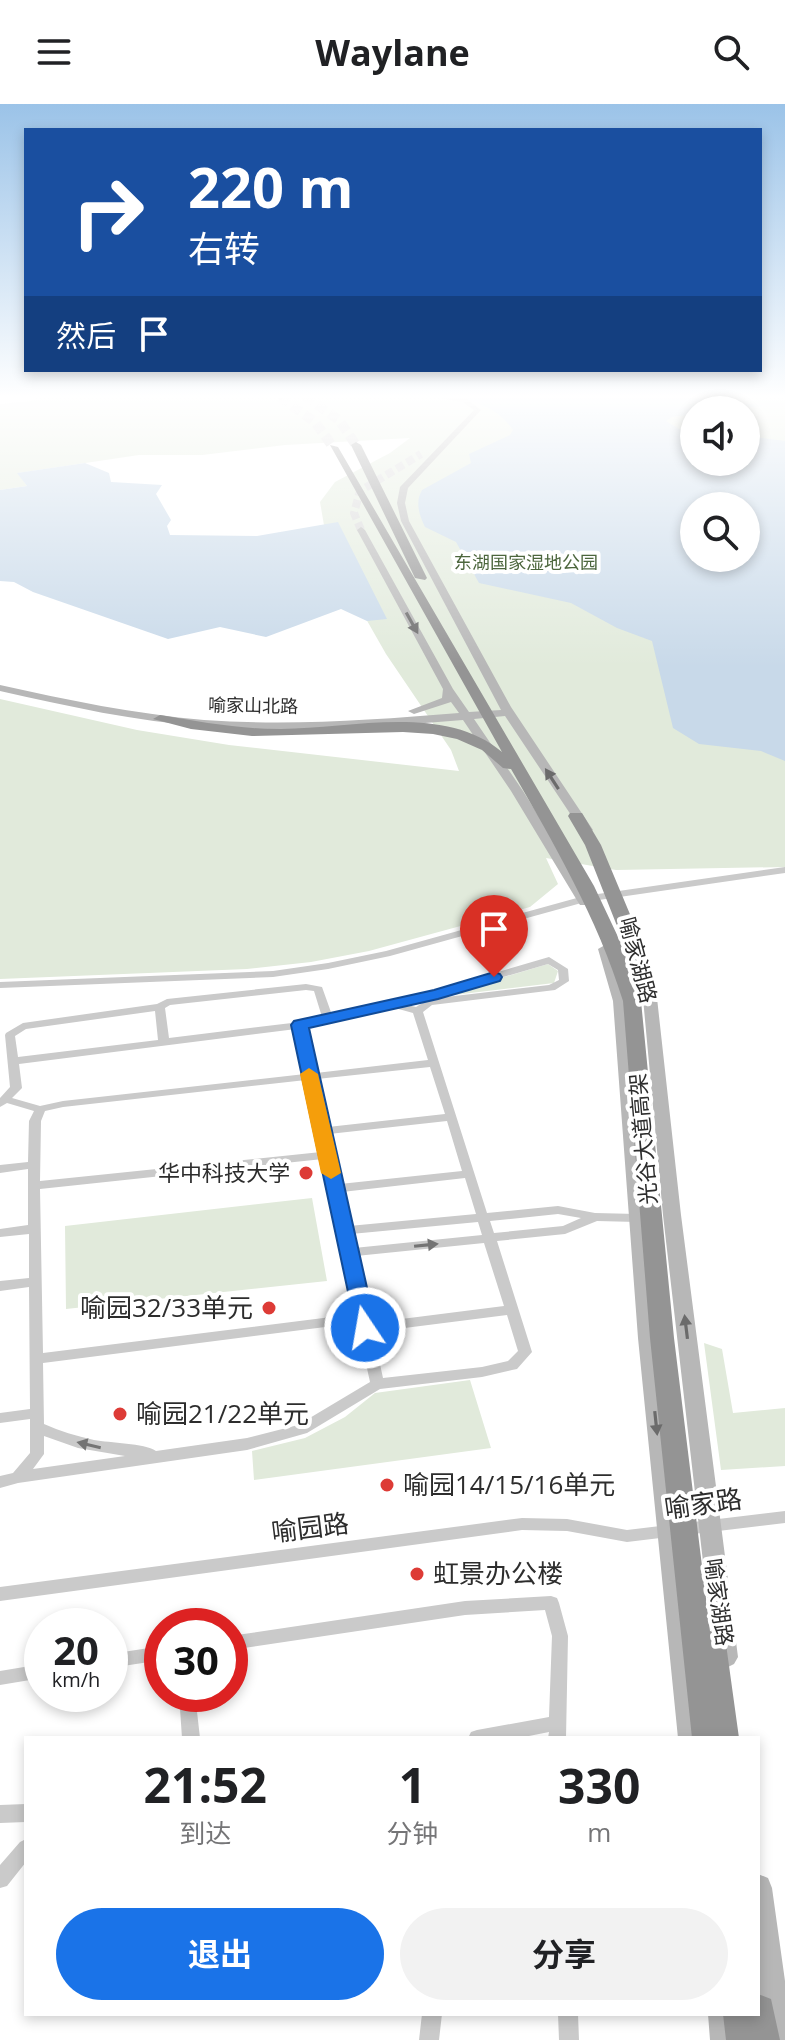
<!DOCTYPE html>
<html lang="zh">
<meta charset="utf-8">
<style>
:root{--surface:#fff;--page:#f2f2f2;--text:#202124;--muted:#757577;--accent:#1a73e8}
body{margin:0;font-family:"Open Sans","Noto Sans SC",sans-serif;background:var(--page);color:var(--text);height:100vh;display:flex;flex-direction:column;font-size:30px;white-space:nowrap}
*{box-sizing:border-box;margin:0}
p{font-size:26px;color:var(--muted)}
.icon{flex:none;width:44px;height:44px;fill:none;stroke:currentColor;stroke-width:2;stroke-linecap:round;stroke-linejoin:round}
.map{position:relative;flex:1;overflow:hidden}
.panel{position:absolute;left:24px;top:1632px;width:736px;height:280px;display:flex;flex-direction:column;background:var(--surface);border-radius:0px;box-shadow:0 4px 12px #0003}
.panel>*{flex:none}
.top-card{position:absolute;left:24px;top:24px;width:738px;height:244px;border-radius:0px;box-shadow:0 4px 12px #0003;background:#1a4fa0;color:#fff;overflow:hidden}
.fabs{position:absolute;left:680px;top:292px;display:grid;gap:16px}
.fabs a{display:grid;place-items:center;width:80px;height:80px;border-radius:50%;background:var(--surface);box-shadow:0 4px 12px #0003;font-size:40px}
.speed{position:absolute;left:24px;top:1504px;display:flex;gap:16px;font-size:40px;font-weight:700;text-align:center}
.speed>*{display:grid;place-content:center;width:104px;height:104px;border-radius:50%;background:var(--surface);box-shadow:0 4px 12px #0003;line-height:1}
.speed small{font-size:20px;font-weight:400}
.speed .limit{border:12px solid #d22;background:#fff;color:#111}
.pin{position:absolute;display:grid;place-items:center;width:68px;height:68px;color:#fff;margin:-82px -34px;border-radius:50% 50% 50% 0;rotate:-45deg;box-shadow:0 0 8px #0007}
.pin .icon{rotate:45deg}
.me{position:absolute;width:88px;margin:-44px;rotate:348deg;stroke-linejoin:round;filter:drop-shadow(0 0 6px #0008)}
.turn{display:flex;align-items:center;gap:28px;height:168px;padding:0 32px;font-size:36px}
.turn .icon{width:104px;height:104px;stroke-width:2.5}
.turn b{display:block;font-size:56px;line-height:68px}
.then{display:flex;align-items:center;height:76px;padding:0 32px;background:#0003;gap:16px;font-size:30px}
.eta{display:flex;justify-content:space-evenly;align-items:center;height:136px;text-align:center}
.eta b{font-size:48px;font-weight:700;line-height:56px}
.button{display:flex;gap:16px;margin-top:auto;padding:16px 32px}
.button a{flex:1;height:92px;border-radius:48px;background:var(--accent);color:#fff;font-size:32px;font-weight:700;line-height:92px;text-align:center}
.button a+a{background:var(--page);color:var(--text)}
header{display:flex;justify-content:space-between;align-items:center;height:104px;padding:0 32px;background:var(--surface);font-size:36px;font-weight:700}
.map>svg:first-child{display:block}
.green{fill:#e1eadb;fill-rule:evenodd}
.water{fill:#c8d9e9;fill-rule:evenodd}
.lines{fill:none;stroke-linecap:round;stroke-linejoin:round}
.secondary-tunnel{stroke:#d5d5d5;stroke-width:8;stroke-dasharray:8 4;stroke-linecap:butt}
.highway-tunnel{stroke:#d5d5d5;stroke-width:10;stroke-dasharray:10 5;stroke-linecap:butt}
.street{fill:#cacaca;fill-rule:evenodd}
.secondary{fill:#b7b7b7;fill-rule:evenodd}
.highway{fill:#949494;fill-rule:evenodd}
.oneway{fill:#6b6b6b}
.oneway2{fill:#747474}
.route{fill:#1a73e8;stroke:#114b97;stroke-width:2}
.slow{fill:#f59e0b}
.poi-dot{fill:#dd3b36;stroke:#fff;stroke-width:3}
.labels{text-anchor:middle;stroke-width:8;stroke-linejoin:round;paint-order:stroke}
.far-park-label{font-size:18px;fill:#4c663d;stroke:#fff}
.far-street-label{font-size:18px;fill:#2d2d2d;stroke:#fff}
.street-label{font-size:22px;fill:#2d2d2d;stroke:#fff}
.poi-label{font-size:22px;fill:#2d2d2d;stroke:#fff;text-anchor:end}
.near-poi-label{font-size:26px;fill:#2d2d2d;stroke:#fff;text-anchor:start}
.near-street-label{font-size:26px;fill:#2d2d2d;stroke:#fff}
</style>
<header><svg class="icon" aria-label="menu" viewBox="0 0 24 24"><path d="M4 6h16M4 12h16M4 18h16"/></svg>Waylane<svg class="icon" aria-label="search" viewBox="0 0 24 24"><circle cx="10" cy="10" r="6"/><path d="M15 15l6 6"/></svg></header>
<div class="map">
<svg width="785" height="1936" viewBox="0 0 785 1936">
<rect width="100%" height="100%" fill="#fff"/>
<!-- green -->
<path class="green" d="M 28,292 L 785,292 L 785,763 L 616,766 L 546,754 L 558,780 L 530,803 L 369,847 L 311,858 L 247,865 L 0,875 L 0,595 L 137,626 L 229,641 L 459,667 L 451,646 L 386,550 L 329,450 L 320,398 L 335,378 L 390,349 L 410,334 L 285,341 L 202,351 L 139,351 L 18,369 L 27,382 L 0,386 L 0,300 L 39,296 ZM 694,306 L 746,306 L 746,358 L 694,358 ZM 694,402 L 746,402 L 746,454 L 694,454 Z
M 548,860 L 558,867 L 554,879 L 437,893 Z
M 312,1094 L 327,1177 L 66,1205 L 65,1122 Z
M 704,1239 L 722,1245 L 733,1309 L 785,1304 L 785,1362 L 721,1366 Z
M 470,1276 L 491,1344 L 254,1376 L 252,1347 L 305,1334 L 345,1313 L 375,1289 Z"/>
<!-- water -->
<path class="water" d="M 448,292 L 706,292 L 766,302 L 694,306 L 694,310 L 672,313 L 666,317 L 679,325 L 694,328 L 694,358 L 746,358 L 746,332 L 785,337 L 785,657 L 761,647 L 699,640 L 673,624 L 652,537 L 617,524 L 571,499 L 479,479 L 456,438 L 425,423 C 419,411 415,398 422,386 L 471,359 L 469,350 L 510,331 L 513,326 C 496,302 476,298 448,292 ZM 694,402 L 746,402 L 746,454 L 694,454 Z
M 85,359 L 109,369 L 111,378 L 162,381 L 156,390 L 171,416 L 167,422 L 170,431 L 257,432 L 338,418 L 387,515 L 367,517 L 341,505 L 266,533 L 220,523 L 168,535 L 33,488 L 14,478 L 0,477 L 0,386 L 27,382 L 17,369 Z"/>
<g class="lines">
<!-- secondary-tunnel -->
<path class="secondary-tunnel" d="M 361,426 L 354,409 L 360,387 L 421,350"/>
<!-- highway-tunnel -->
<path class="highway-tunnel" d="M 305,292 L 339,316 L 356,341
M 280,293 L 315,318 L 333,343"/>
<!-- street -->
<path class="street" d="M 785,763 L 785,769 L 585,798 L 390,852 L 328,865 L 273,873 L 0,884 L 0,878 L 273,867 L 328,859 L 386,847 L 584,792 Z
M 549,853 L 568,865 L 569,877 L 555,886 L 432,901 L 423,908 L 487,1109 L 558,1102 L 595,1109 L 637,1110 L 641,1111 L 643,1114 L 641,1117 L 637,1118 L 597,1117 L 565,1130 L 497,1137 L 532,1248 L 517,1265 L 512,1266 L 482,1273 L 380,1285 L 307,1329 L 247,1346 L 18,1379 L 0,1384 L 0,1372 L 13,1369 L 30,1349 L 30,1315 L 0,1319 L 0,1309 L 30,1305 L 29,1183 L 0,1187 L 0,1177 L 29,1174 L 29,1130 L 0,1133 L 0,1125 L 28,1121 L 28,1065 L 0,1069 L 0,1061 L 28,1058 L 29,1017 L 34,1007 L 7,999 L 0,1003 L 0,994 L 10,983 L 5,931 L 6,929 L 23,919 L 157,900 L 167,895 L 306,880 L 322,883 L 332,911 L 398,899 L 399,897 ZM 548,860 L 558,866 L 559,876 L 549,881 L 429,895 L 416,903 L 407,901 ZM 306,886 L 314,887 L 322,913 L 300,918 L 169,934 L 165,904 L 170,901 ZM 395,904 L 413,909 L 428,956 L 316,969 L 306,923 ZM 155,907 L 158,936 L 18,953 L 15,932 L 26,925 ZM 296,925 L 305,970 L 63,997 L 40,1002 L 12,994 L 22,984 L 19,960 ZM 430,963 L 445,1010 L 328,1023 L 317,975 ZM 306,976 L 317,1025 L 315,1027 L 318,1030 L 321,1048 L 40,1077 L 41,1017 L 45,1007 L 63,1003 ZM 447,1017 L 462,1067 L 340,1080 L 329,1030 ZM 323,1055 L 355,1210 L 43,1249 L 40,1085 ZM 465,1074 L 476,1110 L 349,1122 L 342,1088 ZM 558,1110 L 581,1114 L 563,1122 L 494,1129 L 490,1117 ZM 478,1118 L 482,1131 L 354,1144 L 351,1130 ZM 484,1139 L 504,1202 L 370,1219 L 356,1152 ZM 507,1211 L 518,1247 L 508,1257 L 482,1263 L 383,1274 L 373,1228 ZM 357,1219 L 370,1278 L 298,1321 L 247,1334 L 156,1347 C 144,1339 110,1339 94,1336 C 76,1332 60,1327 44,1320 L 43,1259 ZM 44,1332 L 78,1344 L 125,1352 L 33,1365 L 44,1350 Z
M 785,1407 L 785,1419 L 627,1438 L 567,1427 L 522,1426 L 0,1497 L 0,1483 L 522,1414 L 567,1415 L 627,1426 Z
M 551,1492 L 557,1494 L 559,1499 L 568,1532 L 566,1634 L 548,1634 L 549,1628 L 519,1634 L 468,1634 L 471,1628 L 477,1626 L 549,1613 L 552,1532 L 545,1506 L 465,1511 L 230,1546 L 230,1532 L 465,1497 Z
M 162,1542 L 162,1556 L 110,1564 L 110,1550 Z
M 42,1560 L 42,1574 L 0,1581 L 0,1567 Z
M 179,1590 L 195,1590 L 200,1634 L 182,1634 Z
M 26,1700 L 26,1718 L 0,1719 L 0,1701 Z
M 26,1735 L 26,1758 L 7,1782 L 0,1784 L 0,1761 L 20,1738 Z
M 422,1910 L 442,1910 L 439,1936 L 419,1936 Z
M 558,1910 L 578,1910 L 579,1936 L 559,1936 Z"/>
<!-- secondary -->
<path class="secondary" d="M 431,292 L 467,295 L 481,306 L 408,384 L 405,399 L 409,417 L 511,603 L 593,726 L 587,730 L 583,729 L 505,612 L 474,615 L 523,687 L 592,798 L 590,801 L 580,801 L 578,798 L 511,687 L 463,616 C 377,623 292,629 206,622 C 136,618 68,602 0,587 L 0,581 C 67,596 135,610 204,616 C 289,622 374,616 459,609 L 451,598 L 414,610 L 408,607 L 442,594 L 443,585 L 357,426 L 361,423 L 365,426 L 453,585 L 469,608 L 501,606 L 401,417 L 397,399 L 400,383 L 474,306 L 462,298 Z
M 630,824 L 637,828 L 657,894 L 681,1111 L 738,1553 L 734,1560 L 726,1564 L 718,1560 L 714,1553 L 663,1111 L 643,894 L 623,828 Z
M 605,841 L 612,845 L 629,897 L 658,1234 L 704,1634 L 678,1634 L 638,1234 L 613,897 L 598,845 Z
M 758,1770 L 768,1774 L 772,1784 L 785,1877 L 785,1936 L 764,1936 L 758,1887 Z
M 708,1910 L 736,1910 L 740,1936 L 710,1936 Z"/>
<!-- highway -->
<path class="highway" d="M 275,292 L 284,292 L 284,293 L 280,296 Z
M 356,338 L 361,341 L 427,474 L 425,476 L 415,474 L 351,341 Z
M 330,341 L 338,343 L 594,782 L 619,835 L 619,827 L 585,741 L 568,712 L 570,709 L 582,709 L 601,741 L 637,827 L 635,856 L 630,861 L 641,897 L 674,1234 L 710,1527 L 722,1531 L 726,1540 L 739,1634 L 692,1634 L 650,1234 L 623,897 C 597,813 554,740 511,665 L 503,664 L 482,646 L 457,635 L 433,630 L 403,628 L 252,632 L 191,625 L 153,615 L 160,611 C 200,618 241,625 281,625 C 350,625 444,599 502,648 Z
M 758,1890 L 771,1895 L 780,1936 L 726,1936 L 723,1910 L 758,1910 Z"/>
</g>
<!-- one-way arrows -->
<defs><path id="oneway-solid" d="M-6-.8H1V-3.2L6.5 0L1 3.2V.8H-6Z" transform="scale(2)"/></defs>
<g class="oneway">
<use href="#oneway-solid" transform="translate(412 519) rotate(61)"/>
<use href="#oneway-solid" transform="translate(552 675) rotate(-123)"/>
<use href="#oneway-solid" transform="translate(686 1223) rotate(-97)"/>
<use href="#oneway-solid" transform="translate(656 1319) rotate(84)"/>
</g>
<g class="oneway2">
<use href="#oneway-solid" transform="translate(426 1141) rotate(-6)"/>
<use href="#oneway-solid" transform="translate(89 1341) rotate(-167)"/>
</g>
<!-- sky -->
<linearGradient id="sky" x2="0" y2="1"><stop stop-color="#9bc3e8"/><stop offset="0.52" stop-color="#fff"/><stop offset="1" stop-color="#fff" stop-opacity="0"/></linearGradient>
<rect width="785" height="563" fill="url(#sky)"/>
<!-- route -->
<path class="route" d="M 494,868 L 500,870 L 502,873 L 500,877 L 438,895 L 309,924 L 376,1224 L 372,1230 L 357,1230 L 291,921 L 294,917 L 434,886 Z"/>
<!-- slow -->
<path class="slow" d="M 309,964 L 318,970 L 341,1069 L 331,1075 L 321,1069 L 300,970 Z"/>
<!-- markers -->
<g class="poi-dot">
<circle cx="306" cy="1069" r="8"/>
<circle cx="269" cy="1204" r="8"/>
<circle cx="120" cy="1310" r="8"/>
<circle cx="387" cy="1381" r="8"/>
<circle cx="417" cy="1470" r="8"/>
</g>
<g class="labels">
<!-- far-park labels -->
<g class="far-park-label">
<text x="526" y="465">东湖国家湿地公园</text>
</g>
<!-- far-street labels -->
<g class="far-street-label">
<text transform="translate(253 602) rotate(1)" y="6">喻家山北路</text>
</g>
<!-- street labels -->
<g class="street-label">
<text transform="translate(638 856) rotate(75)" y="8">喻家湖路</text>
<text transform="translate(643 1035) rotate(-95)" y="8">光谷大道高架</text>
<text transform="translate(719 1498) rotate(82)" y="8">喻家湖路</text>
</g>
<!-- poi labels -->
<g class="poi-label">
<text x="290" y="1077">华中科技大学</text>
</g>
<!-- near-poi labels -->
<g class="near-poi-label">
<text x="253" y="1213" text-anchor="end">喻园32/33单元</text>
<text x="136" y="1319">喻园21/22单元</text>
<text x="403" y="1390">喻园14/15/16单元</text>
<text x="433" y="1479">虹景办公楼</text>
</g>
<!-- near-street labels -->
<g class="near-street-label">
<text transform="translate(703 1400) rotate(-8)" y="9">喻家路</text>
<text transform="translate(310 1424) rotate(-7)" y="9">喻园路</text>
</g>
</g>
</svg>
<div class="fabs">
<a><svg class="icon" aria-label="sound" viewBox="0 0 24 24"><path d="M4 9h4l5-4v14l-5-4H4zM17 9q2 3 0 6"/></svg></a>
<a><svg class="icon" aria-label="search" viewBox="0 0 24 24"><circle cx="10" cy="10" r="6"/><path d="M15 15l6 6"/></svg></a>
</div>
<div class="speed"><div>20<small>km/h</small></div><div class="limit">30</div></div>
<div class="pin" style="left:494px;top:873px;background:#d93025"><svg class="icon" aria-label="arrive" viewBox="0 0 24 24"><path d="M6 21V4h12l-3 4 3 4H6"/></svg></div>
<svg class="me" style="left:365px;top:1224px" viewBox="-20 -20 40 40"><circle r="17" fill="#1a73e8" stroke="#fff" stroke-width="3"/><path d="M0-11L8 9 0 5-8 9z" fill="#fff"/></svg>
<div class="top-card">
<div class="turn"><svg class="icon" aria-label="right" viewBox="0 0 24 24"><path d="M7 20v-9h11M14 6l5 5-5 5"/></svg><div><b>220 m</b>右转</div></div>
<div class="then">然后<svg class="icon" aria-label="arrive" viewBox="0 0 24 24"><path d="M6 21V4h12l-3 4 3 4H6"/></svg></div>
</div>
<section class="panel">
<div class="eta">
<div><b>21:52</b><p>到达</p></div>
<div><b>1</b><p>分钟</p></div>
<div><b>330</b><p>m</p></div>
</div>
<div class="button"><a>退出</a><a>分享</a></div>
</section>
</div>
